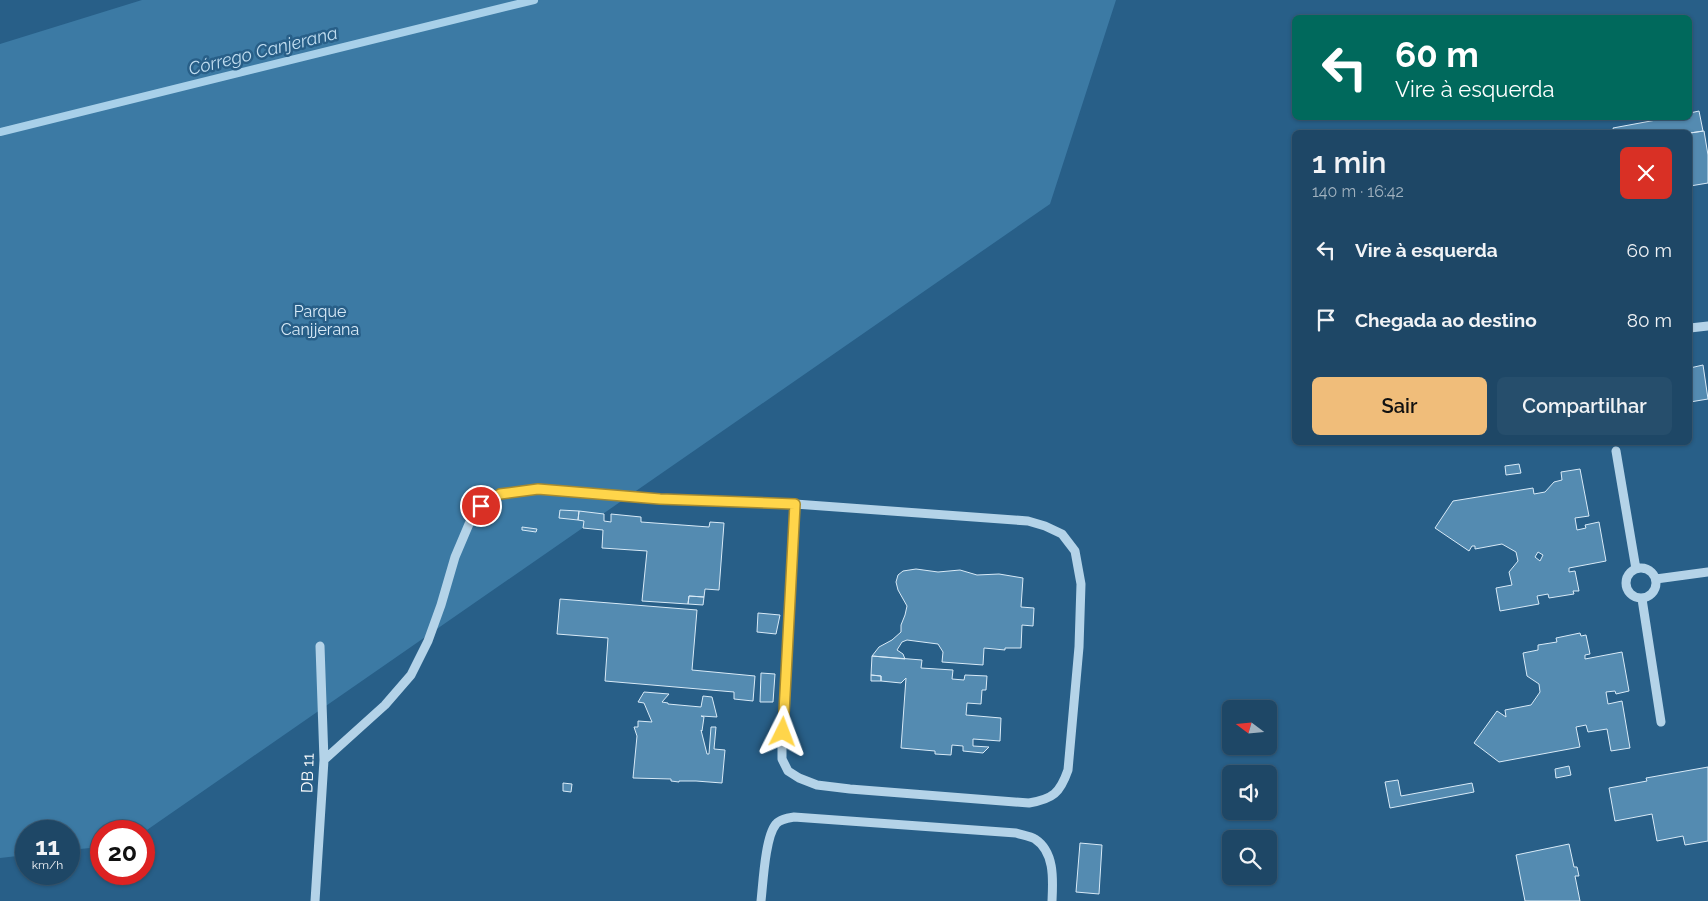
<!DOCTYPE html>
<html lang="pt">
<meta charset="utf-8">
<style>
:root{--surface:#1e4766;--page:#264e6c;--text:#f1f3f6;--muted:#a1b2bf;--line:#3c5f7a;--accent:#f0bd7a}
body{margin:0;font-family:Raleway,sans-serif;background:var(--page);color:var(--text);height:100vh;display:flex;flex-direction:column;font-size:19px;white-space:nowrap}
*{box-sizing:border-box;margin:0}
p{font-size:16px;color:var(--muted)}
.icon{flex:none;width:28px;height:28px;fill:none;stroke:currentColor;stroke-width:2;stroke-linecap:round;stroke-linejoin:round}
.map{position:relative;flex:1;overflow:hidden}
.details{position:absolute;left:1292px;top:130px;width:400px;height:315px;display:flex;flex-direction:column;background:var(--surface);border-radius:8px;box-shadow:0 1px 4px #0004,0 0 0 1px var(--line)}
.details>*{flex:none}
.hud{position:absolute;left:1292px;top:15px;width:400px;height:105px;border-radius:8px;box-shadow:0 1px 4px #0004,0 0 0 1px var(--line);background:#00695c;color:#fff;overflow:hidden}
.needle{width:32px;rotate:286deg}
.tools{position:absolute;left:1222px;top:700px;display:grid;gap:10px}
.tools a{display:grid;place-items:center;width:55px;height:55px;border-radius:8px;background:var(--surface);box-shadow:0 1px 4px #0004,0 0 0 1px var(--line);font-size:25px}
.speed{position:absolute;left:15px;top:820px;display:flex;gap:10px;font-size:25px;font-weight:700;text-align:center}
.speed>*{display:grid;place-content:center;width:65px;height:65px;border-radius:50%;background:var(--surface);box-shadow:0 1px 4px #0004,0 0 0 1px var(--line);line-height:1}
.speed small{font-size:12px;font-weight:400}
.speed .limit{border:8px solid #d22;background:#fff;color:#111}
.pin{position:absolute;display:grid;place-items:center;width:42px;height:42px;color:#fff;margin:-21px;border:2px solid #fff;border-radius:50%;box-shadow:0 1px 5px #0007}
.me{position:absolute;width:55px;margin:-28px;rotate:3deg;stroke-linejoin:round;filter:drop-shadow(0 0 4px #0008)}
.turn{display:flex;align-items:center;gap:18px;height:105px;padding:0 20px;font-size:22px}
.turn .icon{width:65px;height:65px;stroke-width:2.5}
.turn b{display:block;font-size:35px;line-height:42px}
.round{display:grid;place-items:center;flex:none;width:52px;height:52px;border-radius:8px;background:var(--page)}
.overview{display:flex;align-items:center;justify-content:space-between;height:85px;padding:0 20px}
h1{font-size:30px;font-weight:600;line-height:38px}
.button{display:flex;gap:10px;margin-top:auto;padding:10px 20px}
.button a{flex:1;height:58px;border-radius:8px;background:var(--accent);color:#111;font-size:20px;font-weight:600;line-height:58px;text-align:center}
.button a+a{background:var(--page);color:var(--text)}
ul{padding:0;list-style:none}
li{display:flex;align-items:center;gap:15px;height:70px;padding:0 20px}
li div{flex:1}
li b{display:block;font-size:19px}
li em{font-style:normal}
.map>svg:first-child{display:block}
.green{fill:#3c7aa4}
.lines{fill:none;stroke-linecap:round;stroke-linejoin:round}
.stream{stroke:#a8d0e9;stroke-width:8}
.building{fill:#548bb1;stroke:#d8eaf7;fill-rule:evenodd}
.minor{stroke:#b4d3e8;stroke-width:9}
.route-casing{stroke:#a68a30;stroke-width:12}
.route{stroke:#ffd54a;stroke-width:9}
.labels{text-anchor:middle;stroke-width:5;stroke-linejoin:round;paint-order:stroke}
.park-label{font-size:16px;fill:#d8eaf7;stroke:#285f88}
.street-label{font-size:16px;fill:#fff;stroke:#285f88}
.water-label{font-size:18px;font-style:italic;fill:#c0ddf0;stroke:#285f88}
</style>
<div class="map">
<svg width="1708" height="901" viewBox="0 0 1708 901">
<rect width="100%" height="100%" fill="#285f88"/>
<!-- green -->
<path class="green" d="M 142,0 L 1116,0 L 1050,204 L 144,832 L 101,831 L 101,847 L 69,850 L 69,831 L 26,831 L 26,855 L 0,858 L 0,44 Z"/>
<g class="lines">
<!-- stream -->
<path class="stream" d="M 0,132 L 534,0"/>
</g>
<!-- building -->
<path class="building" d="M 1699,111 L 1703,131 L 1690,133 L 1614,132 L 1613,128 L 1667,118 L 1690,118 L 1690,113 Z
M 1704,131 L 1708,155 L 1708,183 L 1690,186 L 1690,133 Z
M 1703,365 L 1708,399 L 1690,402 L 1690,368 Z
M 1519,464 L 1521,473 L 1506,475 L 1505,466 Z
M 1580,469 L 1589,516 L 1575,518 L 1577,530 L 1586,528 L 1585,525 L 1599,522 L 1606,561 L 1569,568 L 1569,572 L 1575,571 L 1579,591 L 1573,591 L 1574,594 L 1549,598 L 1548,594 L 1537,596 L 1539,604 L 1500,611 L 1496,588 L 1512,585 L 1509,572 L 1518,561 L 1516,552 L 1502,544 L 1475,549 L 1475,546 L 1472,546 L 1469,551 L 1435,528 L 1453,501 L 1533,488 L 1534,494 L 1545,492 L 1554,482 L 1562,480 L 1561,472 ZM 1538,552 L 1543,555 L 1540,561 L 1535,557 Z
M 560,510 L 579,511 L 578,520 L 559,518 Z
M 579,511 L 604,514 L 604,521 L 611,522 L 611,514 L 641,517 L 641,522 L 709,527 L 710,522 L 724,523 L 719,590 L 705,589 L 704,597 L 689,596 L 688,604 L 642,601 L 647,551 L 602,548 L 603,530 L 583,528 L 584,521 L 578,520 Z
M 522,527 L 537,529 L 536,532 L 522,530 Z
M 916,569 L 938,572 L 960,570 L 977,575 L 999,574 L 1023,578 L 1021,607 L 1034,608 L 1033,626 L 1022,625 L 1021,648 L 1005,648 L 1005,650 L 984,648 L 983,665 L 942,662 L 943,652 L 938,644 L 907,640 L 902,642 L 897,650 L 903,654 L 905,659 L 872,656 L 879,647 L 892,640 L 901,632 L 901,625 L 905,615 L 907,606 L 898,590 L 896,582 L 898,575 L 903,571 Z
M 689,596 L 704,597 L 703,605 L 688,604 Z
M 560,599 L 697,610 L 692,670 L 755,676 L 753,701 L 734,699 L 734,692 L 605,681 L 608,638 L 557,634 Z
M 758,613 L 780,615 L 776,634 L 757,632 Z
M 1580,633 L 1581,636 L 1586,635 L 1590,654 L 1585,655 L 1585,659 L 1622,652 L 1629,691 L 1616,694 L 1615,691 L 1606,692 L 1608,704 L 1622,701 L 1630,748 L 1611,751 L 1607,729 L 1588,732 L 1586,725 L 1576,727 L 1580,747 L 1499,762 L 1474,743 L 1497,711 L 1506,717 L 1505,710 L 1531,705 L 1540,692 L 1539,684 L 1527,676 L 1523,653 L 1538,650 L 1538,645 L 1557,642 L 1556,638 Z
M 872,656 L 922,660 L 921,668 L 953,670 L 952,679 L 964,680 L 965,675 L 987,676 L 986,690 L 982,690 L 981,704 L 967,703 L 966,715 L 1001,718 L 1000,741 L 973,739 L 973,746 L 989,747 L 983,753 L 963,751 L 963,746 L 952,745 L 951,755 L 935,754 L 935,751 L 901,748 L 906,678 L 901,683 L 881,681 L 881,676 L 871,675 Z
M 761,673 L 775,674 L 773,702 L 760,702 Z
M 871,675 L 881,676 L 881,681 L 871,681 Z
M 644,692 L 669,694 L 662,702 L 668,703 L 668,704 L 701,707 L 703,696 L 712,697 L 717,717 L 701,716 L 704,717 L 702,731 L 701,730 L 707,754 L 709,754 L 711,727 L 716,727 L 714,749 L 725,750 L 722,783 L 696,781 L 679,781 L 679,782 L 671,781 L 671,779 L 633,778 L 637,736 L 634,727 L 638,727 L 638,721 L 652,722 L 644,703 L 638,702 Z
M 1569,766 L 1571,775 L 1556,778 L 1555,769 Z
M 1708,767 L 1708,841 L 1685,845 L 1683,836 L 1657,841 L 1652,814 L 1615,821 L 1609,788 L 1647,781 L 1646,778 Z
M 1398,780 L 1401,796 L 1472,783 L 1474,792 L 1390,808 L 1385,782 Z
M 563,783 L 572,784 L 571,792 L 563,791 Z
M 1080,843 L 1102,845 L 1099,894 L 1076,892 Z
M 1569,844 L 1574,867 L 1577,867 L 1579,876 L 1575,876 L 1580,901 L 1525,901 L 1516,855 Z"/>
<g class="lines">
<!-- minor -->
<path class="minor" d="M 1690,328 L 1708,326
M 1616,451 L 1636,569
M1626 583a15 15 0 1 1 30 0a15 15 0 1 1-30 0Z
M 1656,579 L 1708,572
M 1642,599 L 1661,722
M 324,760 L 385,705 L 411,675 L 428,641 L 441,605 L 455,557 L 469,524 L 481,506 L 500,494 L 538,489 L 660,499 L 795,504 L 1028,521 L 1045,526 L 1062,534 L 1075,551 L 1081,584 L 1079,647 L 1068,770 C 1060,793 1053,799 1029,803 L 850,789 L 817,785 L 799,778 L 788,771 L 782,759 L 782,742 L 795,504
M 315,901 L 324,760 L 320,646
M 761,901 C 763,884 765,837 776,824 C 780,819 788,818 794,817 L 1016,833 C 1022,835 1030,836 1035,839 C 1055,852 1053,880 1052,901"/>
</g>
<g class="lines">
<defs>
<path id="route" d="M 481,506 L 500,494 L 538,489 L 660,499 L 795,504 L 783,732"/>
</defs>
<!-- route casing -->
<use href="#route" class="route-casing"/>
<!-- route -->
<use href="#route" class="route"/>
</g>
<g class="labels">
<!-- park labels -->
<g class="park-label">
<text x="320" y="317">Parque<tspan x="320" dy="18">Canjjerana</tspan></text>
</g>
<!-- street labels -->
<g class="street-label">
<text transform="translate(307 773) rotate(-88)" y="6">DB 11</text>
</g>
<!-- water labels -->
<g class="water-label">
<text transform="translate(263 51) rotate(-14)" y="6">Córrego Canjerana</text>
</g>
</g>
</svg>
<div class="tools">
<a><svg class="needle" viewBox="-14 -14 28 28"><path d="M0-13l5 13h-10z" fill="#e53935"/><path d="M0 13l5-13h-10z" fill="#a1b2bf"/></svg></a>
<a><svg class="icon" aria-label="sound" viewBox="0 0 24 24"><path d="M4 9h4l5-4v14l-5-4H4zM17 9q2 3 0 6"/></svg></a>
<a><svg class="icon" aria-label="search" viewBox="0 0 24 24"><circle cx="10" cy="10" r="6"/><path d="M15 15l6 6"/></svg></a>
</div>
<div class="speed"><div>11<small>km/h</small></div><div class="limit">20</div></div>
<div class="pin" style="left:481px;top:506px;background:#d93025"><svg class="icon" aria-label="arrive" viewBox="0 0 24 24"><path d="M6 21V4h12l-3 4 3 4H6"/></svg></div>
<svg class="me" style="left:783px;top:732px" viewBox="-20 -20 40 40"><path d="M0-17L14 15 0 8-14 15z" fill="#ffd54a" stroke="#fff" stroke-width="4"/></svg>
<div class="hud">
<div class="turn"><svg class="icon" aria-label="left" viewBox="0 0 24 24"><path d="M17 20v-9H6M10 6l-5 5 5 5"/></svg><div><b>60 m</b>Vire à esquerda</div></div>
</div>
<section class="details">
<div class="overview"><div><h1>1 min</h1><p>140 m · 16:42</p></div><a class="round" style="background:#d93025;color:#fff"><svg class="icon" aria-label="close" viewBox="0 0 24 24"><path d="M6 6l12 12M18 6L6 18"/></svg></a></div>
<ul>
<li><svg class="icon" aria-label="left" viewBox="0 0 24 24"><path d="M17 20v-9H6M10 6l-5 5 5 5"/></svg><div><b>Vire à esquerda</b></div><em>60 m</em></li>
<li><svg class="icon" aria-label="arrive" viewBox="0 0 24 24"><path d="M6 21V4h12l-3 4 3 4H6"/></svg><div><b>Chegada ao destino</b></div><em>80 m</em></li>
</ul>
<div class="button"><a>Sair</a><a>Compartilhar</a></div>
</section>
</div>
